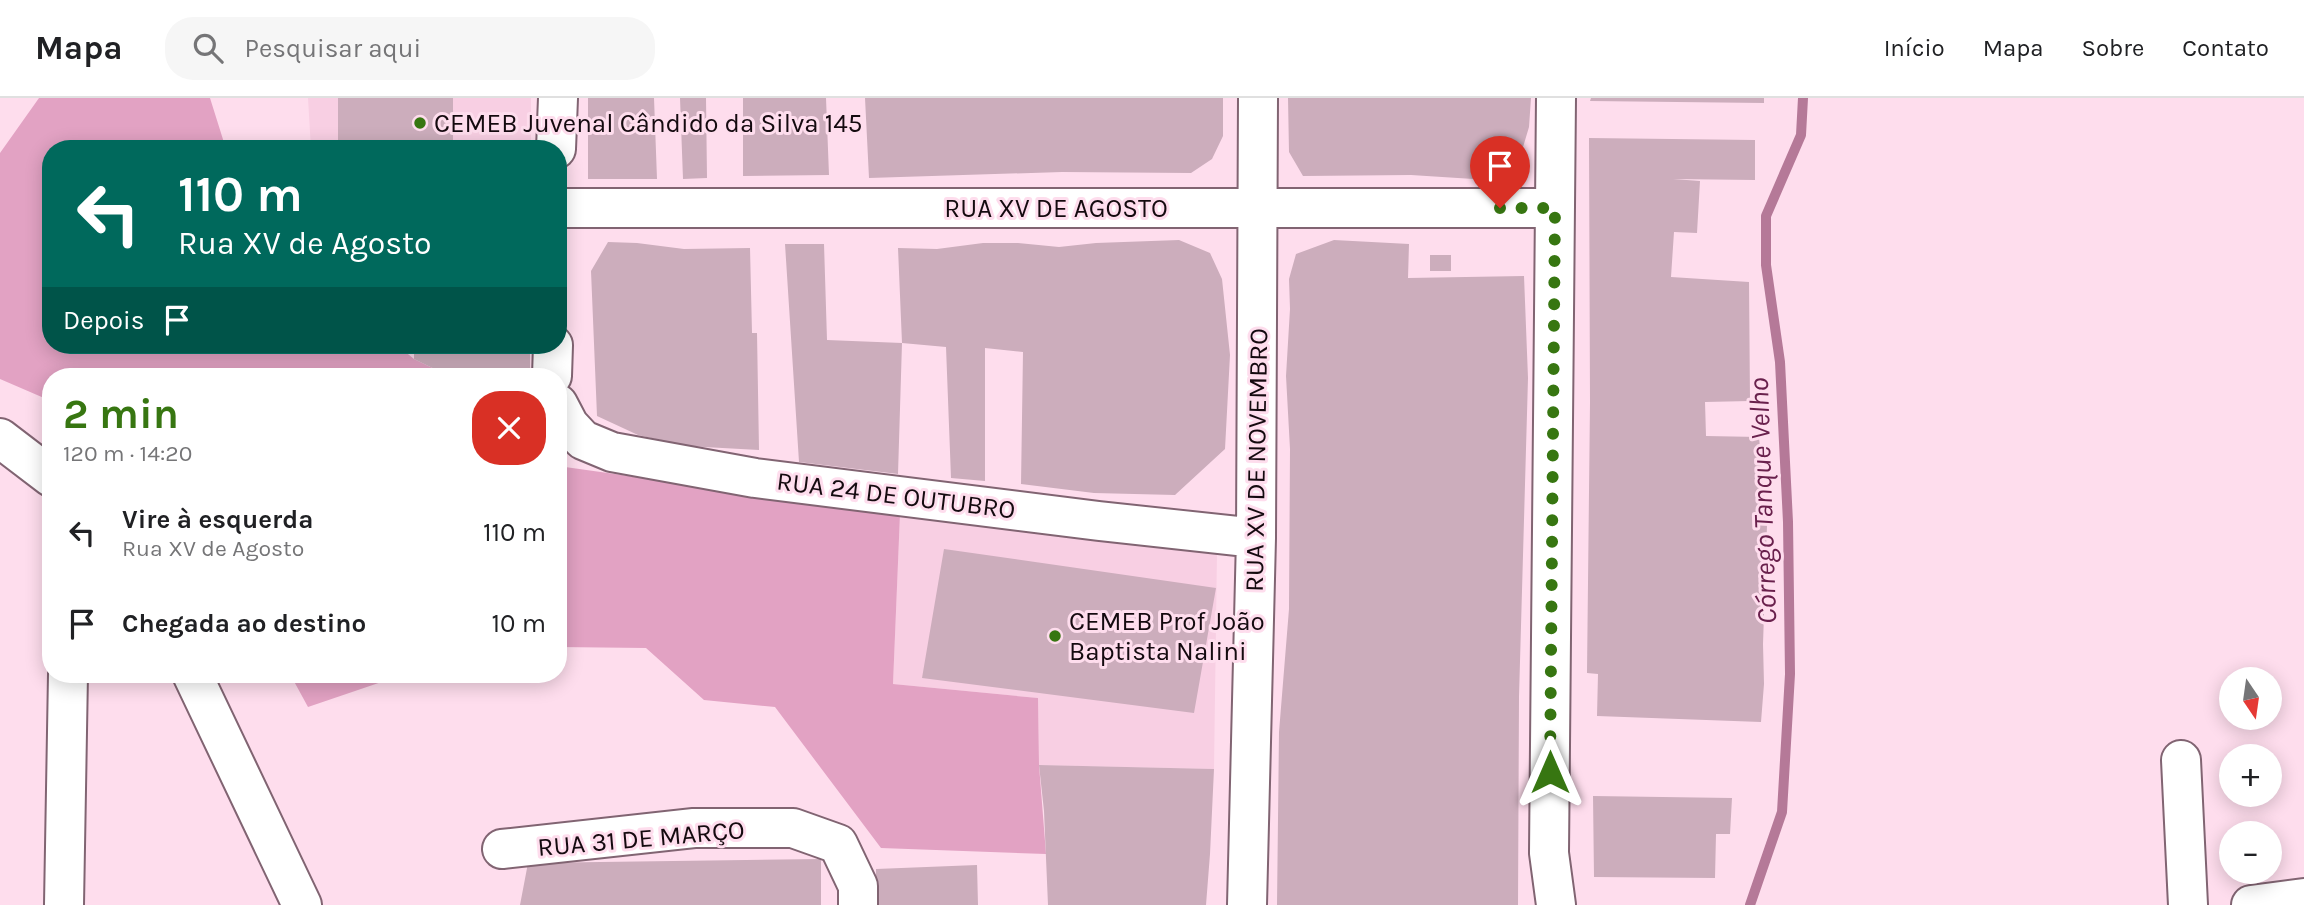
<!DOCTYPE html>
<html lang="pt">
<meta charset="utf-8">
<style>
:root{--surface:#fff;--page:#f6f6f6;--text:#202124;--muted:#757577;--line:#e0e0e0;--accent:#377611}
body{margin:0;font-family:Karla,sans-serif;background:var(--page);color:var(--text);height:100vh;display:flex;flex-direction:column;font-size:26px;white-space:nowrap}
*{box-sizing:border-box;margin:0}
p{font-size:23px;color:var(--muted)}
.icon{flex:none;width:38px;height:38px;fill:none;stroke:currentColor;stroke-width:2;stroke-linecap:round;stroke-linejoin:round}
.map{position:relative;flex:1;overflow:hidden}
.details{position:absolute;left:42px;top:270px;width:525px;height:315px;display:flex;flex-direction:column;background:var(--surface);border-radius:28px;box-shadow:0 4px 18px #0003}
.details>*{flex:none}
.hud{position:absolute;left:42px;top:42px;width:525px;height:214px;border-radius:28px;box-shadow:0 4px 18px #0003;background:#00695c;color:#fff;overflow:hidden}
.needle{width:46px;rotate:167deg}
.fabs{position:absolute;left:2219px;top:569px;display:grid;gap:14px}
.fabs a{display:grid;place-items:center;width:63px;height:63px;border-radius:50%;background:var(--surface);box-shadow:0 4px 18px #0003;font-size:35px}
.pin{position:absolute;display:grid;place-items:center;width:60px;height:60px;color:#fff;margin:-72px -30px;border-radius:50% 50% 50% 0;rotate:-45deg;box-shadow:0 0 7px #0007}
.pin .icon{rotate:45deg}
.me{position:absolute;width:77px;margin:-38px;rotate:0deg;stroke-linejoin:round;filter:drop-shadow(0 0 5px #0008)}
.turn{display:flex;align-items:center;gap:24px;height:147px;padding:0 21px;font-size:32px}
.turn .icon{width:91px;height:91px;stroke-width:2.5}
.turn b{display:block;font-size:49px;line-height:60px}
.then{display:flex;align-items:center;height:66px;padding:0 21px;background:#0003;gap:14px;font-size:26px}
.round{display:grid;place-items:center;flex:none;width:74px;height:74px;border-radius:28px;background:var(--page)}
.summary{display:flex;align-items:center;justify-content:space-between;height:119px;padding:0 21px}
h1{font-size:42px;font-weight:700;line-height:52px;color:var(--accent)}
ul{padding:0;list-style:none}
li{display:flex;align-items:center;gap:21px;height:91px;padding:0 21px}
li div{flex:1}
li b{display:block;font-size:26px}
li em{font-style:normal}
header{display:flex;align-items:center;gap:42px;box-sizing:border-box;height:98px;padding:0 35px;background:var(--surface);border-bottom:2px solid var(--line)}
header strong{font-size:33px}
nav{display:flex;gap:38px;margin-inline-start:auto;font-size:24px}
.search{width:490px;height:63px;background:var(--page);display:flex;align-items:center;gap:18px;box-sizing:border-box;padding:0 24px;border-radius:28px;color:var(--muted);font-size:26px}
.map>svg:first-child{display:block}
.built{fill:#f8cfe3}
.green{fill:#e2a2c3}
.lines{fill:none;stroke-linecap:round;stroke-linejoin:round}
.stream{stroke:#b57998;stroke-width:10}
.building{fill:#ccadbc}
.minor-casing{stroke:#816472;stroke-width:42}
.minor{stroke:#fff;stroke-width:38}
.route{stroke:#377611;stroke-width:12;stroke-dasharray:0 21.6}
.poi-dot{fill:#377611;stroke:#fedded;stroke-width:2.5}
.labels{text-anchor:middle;stroke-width:6;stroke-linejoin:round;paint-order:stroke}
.poi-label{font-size:26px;fill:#140a0f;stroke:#fedded;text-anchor:start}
.street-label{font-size:26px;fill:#140a0f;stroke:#fedded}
.water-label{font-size:28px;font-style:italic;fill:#69204c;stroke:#fedded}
</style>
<header>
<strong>Mapa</strong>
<div class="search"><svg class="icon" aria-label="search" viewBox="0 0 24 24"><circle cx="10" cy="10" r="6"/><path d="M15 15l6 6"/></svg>Pesquisar aqui</div>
<nav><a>Início</a><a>Mapa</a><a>Sobre</a><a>Contato</a></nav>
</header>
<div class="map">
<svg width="2304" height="807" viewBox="0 0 2304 807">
<rect width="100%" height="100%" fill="#fedded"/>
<!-- built -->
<path class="built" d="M 308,0 L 531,0 L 531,51 L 311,51 Z
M 900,416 L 1217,454 L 1214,671 L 1039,667 L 1038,600 L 893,586 Z"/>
<!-- green -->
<path class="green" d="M 39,0 L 210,0 L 226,51 L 51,51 L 51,247 L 397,247 L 414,261 L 449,278 L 51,278 L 51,303 L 0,281 L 0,55 Z
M 558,368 L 900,416 L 893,586 L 1038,600 L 1039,667 L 1046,756 L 881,750 L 775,609 L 704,602 L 646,550 L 558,549 Z
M 290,576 L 405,576 L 308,609 Z"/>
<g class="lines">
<!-- stream -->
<path class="stream" d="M 1750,807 L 1782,714 L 1790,576 L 1788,424 L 1780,264 L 1766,167 L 1766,118 L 1801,37 L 1803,0"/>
</g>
<!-- building -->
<path class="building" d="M 338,0 L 453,0 L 453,47 L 338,44 Z
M 588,0 L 654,0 L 657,81 L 588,81 Z
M 680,0 L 706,0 L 707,80 L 683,81 Z
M 743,0 L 826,0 L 829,77 L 743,78 Z
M 865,0 L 1223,0 L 1223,38 L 1212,61 L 1191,75 L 1062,74 L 869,80 Z
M 1288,0 L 1531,0 L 1529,29 L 1518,66 L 1489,82 L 1411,77 L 1303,78 L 1289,54 Z
M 1591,0 L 1764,0 L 1764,5 L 1590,3 Z
M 1589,40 L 1755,42 L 1755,82 L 1673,81 L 1700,83 L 1697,135 L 1674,134 L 1671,179 L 1749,184 L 1750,303 L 1705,304 L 1706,338 L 1759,339 L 1767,427 L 1763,546 L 1764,586 L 1761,624 L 1597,618 L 1598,576 L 1587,575 L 1590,305 Z
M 1179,142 L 1210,155 L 1222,181 L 1230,257 L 1225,351 L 1175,397 L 1094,395 L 1021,386 L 1023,254 L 985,250 L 985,383 L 951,380 L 946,249 L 902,245 L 898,150 L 937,151 L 983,145 L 1018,145 L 1059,149 L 1096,145 Z
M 1334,142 L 1409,146 L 1408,180 L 1524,178 L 1528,280 L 1519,599 L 1518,807 L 1277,807 L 1279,634 L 1289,511 L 1290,351 L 1286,278 L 1290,211 L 1289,181 L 1296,156 Z
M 608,144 L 637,145 L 684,151 L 750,150 L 752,235 L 757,235 L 759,352 L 686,348 L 638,337 L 597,318 L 591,173 Z
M 785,146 L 824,146 L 827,242 L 902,245 L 898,376 L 799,364 Z
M 1430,157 L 1451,157 L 1451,173 L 1430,173 Z
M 414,247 L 530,247 L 530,278 L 449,278 L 414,261 Z
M 944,451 L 1216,490 L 1194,615 L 922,580 Z
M 1039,667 L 1214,671 L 1210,756 L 1206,807 L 1048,807 L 1044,713 Z
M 1593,698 L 1732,700 L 1730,736 L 1716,736 L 1715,780 L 1594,779 Z
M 821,761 L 821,807 L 520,807 L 528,765 Z
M 977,767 L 978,807 L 876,807 L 876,771 Z"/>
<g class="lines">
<defs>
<path id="minor" d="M 556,51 L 558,0
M 558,110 L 1555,110
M 552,278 L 553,247
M 558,306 L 569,327 L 583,342 L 612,354 L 755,380 L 1099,423 L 1256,440
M 0,340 L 51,379
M 192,576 L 302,807
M 2181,662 L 2188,807
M 502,751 L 694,730 L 793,730 L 838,746 L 858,788 L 858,807
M 64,807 L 68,576
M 1247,807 L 1256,440 L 1258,0
M 1556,807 L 1549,755 L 1556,0
M 2251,807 L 2304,800"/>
</defs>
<!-- minor casing -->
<use href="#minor" class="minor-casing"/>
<!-- minor -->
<use href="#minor" class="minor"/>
</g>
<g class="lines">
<!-- route -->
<path class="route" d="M 1500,110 L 1555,110 L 1550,674"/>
</g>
<!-- markers -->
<g class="poi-dot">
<circle cx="420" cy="25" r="7"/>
<circle cx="1055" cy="538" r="7"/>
</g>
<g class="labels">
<!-- poi labels -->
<g class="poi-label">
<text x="434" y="34">CEMEB Juvenal Cândido da Silva 145</text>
<text x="1069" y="532">CEMEB Prof João<tspan x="1069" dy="30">Baptista Nalini</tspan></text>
</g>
<!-- street labels -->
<g class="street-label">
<text x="1056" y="119">RUA XV DE AGOSTO</text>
<text transform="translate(1256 362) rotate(-89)" y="9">RUA XV DE NOVEMBRO</text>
<text transform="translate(896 397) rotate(7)" y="9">RUA 24 DE OUTUBRO</text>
<text transform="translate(641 740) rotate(-5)" y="9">RUA 31 DE MARÇO</text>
</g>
<!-- water labels -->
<g class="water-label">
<text transform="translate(1762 403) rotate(-92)" y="10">Córrego Tanque Velho</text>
</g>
</g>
</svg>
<div class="fabs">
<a><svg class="needle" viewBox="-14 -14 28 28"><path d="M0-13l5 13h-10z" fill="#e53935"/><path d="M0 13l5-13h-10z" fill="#757577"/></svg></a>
<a>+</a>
<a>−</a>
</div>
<div class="pin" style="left:1500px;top:110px;background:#d93025"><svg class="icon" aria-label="arrive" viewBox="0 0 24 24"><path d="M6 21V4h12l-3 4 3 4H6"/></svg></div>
<svg class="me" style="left:1550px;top:674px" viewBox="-20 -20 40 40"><path d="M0-17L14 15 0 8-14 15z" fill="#377611" stroke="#fff" stroke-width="4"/></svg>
<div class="hud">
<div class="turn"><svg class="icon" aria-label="left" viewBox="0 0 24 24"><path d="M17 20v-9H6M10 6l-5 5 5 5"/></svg><div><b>110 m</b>Rua XV de Agosto</div></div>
<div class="then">Depois<svg class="icon" aria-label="arrive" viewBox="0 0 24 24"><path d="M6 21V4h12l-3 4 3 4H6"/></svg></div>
</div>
<section class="details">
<div class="summary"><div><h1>2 min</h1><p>120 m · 14:20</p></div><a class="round" style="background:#d93025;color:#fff"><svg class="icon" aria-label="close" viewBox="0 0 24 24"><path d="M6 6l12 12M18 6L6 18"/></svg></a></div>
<ul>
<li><svg class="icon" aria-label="left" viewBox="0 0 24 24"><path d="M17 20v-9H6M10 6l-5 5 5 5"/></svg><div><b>Vire à esquerda</b><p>Rua XV de Agosto</p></div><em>110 m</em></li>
<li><svg class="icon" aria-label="arrive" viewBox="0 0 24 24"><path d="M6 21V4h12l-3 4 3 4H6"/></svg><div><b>Chegada ao destino</b></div><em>10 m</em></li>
</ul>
</section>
</div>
